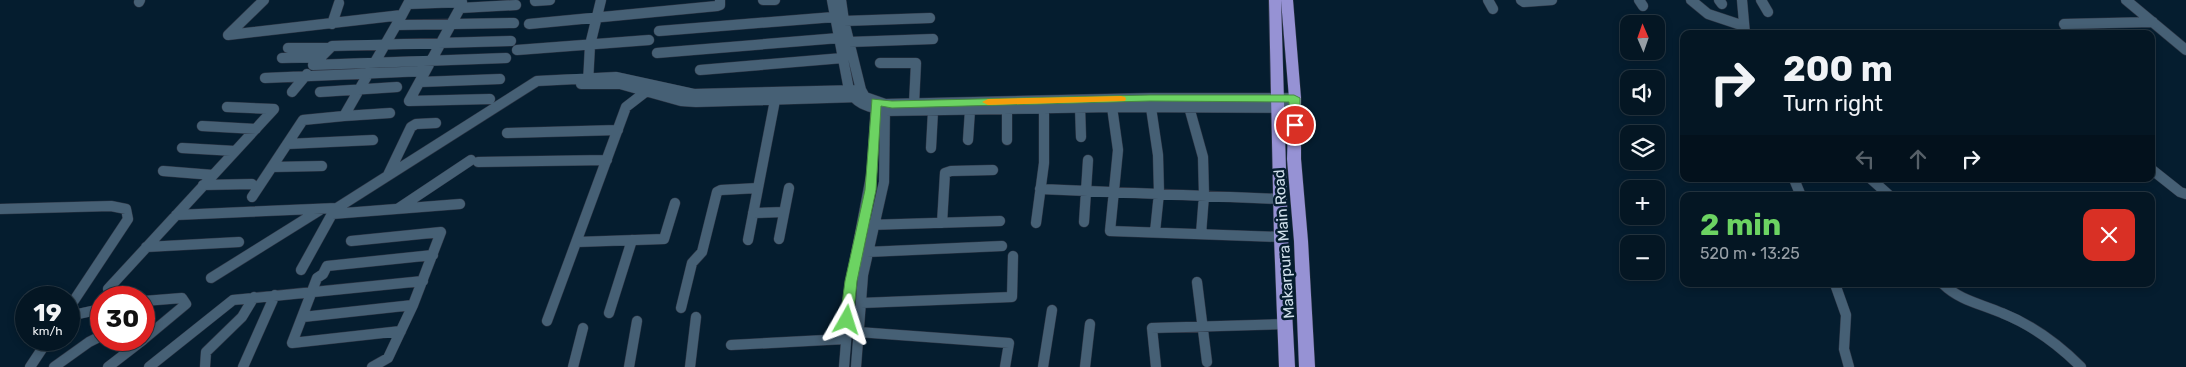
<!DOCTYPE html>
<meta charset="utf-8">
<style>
:root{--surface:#041623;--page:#122330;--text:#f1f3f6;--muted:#979fa6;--line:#253541;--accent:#6cd362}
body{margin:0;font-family:Rubik,sans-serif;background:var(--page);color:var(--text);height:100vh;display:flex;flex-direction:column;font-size:19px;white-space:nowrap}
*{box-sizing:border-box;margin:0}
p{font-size:16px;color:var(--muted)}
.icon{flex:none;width:28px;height:28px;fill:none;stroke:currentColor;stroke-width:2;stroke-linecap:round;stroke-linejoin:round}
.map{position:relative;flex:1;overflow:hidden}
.sheet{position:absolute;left:1680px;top:192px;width:475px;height:95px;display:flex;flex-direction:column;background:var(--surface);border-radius:10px;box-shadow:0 2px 8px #0003,0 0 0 1px var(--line)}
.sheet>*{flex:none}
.top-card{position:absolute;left:1680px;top:30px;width:475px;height:152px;border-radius:10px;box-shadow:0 2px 8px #0003,0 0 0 1px var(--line);background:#041623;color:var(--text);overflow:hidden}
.needle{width:32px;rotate:358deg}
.tools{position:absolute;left:1620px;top:15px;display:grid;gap:10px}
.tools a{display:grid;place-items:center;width:45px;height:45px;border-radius:10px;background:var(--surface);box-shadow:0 2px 8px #0003,0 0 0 1px var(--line);font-size:25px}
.speed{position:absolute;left:15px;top:286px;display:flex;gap:10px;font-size:25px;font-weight:700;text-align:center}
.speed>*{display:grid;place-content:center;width:65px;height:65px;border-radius:50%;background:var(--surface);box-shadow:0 2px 8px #0003,0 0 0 1px var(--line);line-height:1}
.speed small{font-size:12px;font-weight:400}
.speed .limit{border:8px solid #d22;background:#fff;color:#111}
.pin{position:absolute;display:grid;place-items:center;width:42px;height:42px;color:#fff;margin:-21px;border:2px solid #fff;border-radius:50%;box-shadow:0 1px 5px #0007}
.me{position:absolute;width:55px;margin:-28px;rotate:6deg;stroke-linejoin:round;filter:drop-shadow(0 0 4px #0008)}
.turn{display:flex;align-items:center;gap:18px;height:105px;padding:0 20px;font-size:22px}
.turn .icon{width:65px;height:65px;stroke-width:2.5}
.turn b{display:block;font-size:35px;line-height:42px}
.lanes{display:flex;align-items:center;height:48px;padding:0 20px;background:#0003;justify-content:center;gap:25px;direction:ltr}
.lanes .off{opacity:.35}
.round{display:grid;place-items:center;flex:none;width:52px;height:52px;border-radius:10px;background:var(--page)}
.overview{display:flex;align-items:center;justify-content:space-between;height:85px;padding:0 20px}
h1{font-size:30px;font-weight:700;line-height:38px;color:var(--accent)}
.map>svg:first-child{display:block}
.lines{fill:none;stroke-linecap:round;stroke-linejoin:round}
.minor-casing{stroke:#2e3645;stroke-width:11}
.trunk-casing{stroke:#2e3645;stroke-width:1}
.minor{stroke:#466075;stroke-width:10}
.trunk{fill:#9692d4;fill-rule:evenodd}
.route{fill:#6cd362;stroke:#468940}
.slow{fill:#f59e0b}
.labels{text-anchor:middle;stroke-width:5;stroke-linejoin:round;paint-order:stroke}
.street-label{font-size:15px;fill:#d1e0ec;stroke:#051d2f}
</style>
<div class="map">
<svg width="2186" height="367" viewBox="0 0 2186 367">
<rect width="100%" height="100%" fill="#051d2f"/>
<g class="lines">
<defs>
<path id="minor" d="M 264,0 L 228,35 L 402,15 L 410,0
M 763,0 L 775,0
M 832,0 L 849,90 C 856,105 870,107 885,111 L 1112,107 L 1295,108
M 841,0 L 844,21 L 861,90 L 865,97 L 885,104 L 1150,98 L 1295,98
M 1488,0 L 1493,9
M 1521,0 L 1524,2 L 1552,0
M 1639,0 L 1643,6
M 1691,0 L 1708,14 L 1744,26
M 1719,0 L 1722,4
M 1742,0 L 1745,34
M 1761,0 L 1768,12
M 2126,0 L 2186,50
M 535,1 L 550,0
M 139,2 L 140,0
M 408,4 L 462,2 L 460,8 L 516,5
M 460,8 L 409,101 L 490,99
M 844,21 L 930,18
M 332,24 L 339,3
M 529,24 L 717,6 L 720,5 L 720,0
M 397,25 L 514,23
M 659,31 L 834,17
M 2071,34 L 2064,24 L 2153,22
M 849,42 L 933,39
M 288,48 L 329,48
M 517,50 L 649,40
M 657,53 L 839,38
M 282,58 L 320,57
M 506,58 L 313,65 L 332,46 L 511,41
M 880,63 L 916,63 L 914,104
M 700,70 L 843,58
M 265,78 L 425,71
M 420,82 L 500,79
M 588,83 L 590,45 L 601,0
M 581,84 L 620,84 L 681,101 L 696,102 L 859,97
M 292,92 L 307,74
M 320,92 L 397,87
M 1150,101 L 1158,155 L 1159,193 L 1155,232
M 1080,107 L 1081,137
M 1112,107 L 1118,150 L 1110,231 L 1281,237
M 1189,107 L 1203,157 L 1204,195 L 1201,234
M 1007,109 L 1007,140
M 344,116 L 390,113
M 202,126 L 256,129
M 507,133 L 618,130
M 968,140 L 970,110
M 287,144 L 373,140
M 182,148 L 235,151
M 931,148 L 933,111
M 478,162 L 607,160
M 272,167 L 322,166
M 2151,169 L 2180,192 L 2186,194
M 163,171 L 213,175
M 388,175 L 411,127 L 416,124 L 436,123
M 1794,179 L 1801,196
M 1871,179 L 1890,196
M 203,185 L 252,184
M 1040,189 L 1280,199
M 252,197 L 303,120 L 344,116 L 402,15
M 460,204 L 332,214 L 337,208 L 537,81 L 616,77 L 694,94 L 861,90
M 399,208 L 471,160
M 0,209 L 111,206 L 126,209 L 128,219 L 69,308
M 753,213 L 784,212
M 176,215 L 337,208
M 1084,222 L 1088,160
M 942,223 L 945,173 L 951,171 L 993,170
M 1036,223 L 1044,163 L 1044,102
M 868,225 L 1000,221
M 779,239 L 789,188
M 748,240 L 776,95
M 351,241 L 441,232 L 413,305 L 388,358 L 372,367
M 577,242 L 664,239 L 675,203
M 146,247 L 239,242
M 867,252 L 1002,246
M 301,270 L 332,214
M 211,278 L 320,210
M 1197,282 L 1207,362
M 1835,284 L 1846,315 L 1844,349 L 1849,367
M 1943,284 C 1959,300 1981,304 2002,313 C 2032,325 2058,344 2081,367
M 108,289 L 274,109 L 227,107
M 144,301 L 182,298 L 186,304 L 144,339
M 861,303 L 1012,297 L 1013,256
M 681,308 L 692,263 L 702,252 L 717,192 L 721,190 L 758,188
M 609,313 L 632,240
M 69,316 L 101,309
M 303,317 L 413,305
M 547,321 L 626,107 L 648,90
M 401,331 L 292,343 L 317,278 L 323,274 L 327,266 L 433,255
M 858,332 L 1009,343 L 1005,367
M 731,345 L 845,339
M 30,367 L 48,340
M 54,367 L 89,342 L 101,336
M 108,367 L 143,340
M 149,367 L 233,300 L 423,281
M 205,367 L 206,352 L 242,317 L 254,297
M 243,367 L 275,295
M 573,367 L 583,328
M 629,367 L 637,321
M 690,367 L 696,317
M 844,367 L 851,281 L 872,171 L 876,103
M 856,367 L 863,275 L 884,182 L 885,105
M 1043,367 L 1052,310
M 1085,367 L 1090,324
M 1156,367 L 1152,328 L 1285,324"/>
<path id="trunk" d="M 1269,0 L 1281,0 L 1288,237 L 1295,367 L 1279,367 L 1274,237 Z
M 1281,0 L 1293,0 L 1301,98 L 1301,159 L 1308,241 L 1315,367 L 1299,367 L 1294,241 L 1287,159 L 1289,98 Z"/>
</defs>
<!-- minor casing -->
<use href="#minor" class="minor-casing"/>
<!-- trunk casing -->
<use href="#trunk" class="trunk-casing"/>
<!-- minor -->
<use href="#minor" class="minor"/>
<!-- trunk -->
<use href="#trunk" class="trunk"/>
</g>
<!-- route -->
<path class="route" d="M 1150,95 L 1294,95 L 1300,98 L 1300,125 L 1295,129 L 1289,125 L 1289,102 L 1150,101 L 892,108 L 881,106 L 876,190 L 857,281 L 853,320 L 851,323 L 842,323 L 840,320 L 845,281 L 865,190 L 872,99 L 892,101 Z"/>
<!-- slow -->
<path class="slow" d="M 1121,96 L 1125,97 L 1126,99 L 1125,101 L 988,105 L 982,102 L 988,99 Z"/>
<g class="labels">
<!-- street labels -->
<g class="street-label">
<text transform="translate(1284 244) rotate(-94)" y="5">Makarpura Main Road</text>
</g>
</g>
</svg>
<div class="tools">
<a><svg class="needle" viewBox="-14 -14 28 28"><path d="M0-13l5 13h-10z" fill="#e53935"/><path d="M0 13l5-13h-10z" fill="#979fa6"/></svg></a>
<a><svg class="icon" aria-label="sound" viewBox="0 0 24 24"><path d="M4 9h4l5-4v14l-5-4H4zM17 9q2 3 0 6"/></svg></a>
<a><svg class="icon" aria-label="layers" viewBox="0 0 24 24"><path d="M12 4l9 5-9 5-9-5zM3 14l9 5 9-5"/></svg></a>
<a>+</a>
<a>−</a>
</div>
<div class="speed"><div>19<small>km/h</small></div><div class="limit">30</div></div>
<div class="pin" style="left:1295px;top:125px;background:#d93025"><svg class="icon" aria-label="arrive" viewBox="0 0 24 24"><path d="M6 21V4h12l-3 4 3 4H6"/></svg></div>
<svg class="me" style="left:847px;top:320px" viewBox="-20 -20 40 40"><path d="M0-17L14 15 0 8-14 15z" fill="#6cd362" stroke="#fff" stroke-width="4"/></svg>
<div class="top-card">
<div class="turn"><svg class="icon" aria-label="right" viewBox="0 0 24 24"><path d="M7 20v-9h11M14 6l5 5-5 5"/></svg><div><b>200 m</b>Turn right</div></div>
<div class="lanes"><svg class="icon off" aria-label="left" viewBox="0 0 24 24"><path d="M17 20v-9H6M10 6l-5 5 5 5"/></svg><svg class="icon off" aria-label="ahead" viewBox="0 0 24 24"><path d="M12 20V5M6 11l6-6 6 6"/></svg><svg class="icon" aria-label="right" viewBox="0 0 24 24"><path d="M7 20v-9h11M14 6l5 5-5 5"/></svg></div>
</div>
<section class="sheet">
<div class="overview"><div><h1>2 min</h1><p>520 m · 13:25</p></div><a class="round" style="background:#d93025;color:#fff"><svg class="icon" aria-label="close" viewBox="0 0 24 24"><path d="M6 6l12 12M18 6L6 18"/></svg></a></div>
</section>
</div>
